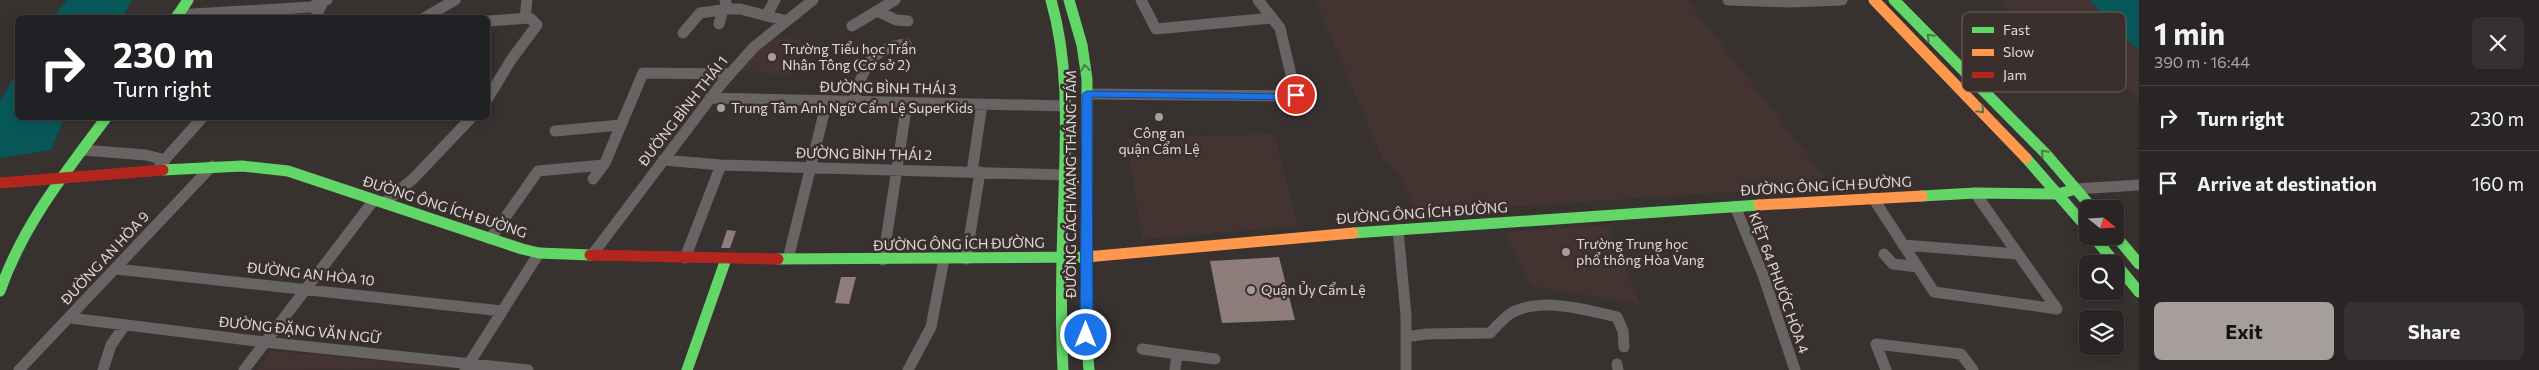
<!DOCTYPE html>
<meta charset="utf-8">
<style>
:root{--surface:#292524;--page:#353131;--text:#f1f3f6;--muted:#a5a5a6;--line:#454241;--accent:#a59e9d}
body{margin:0;font-family:Commissioner,sans-serif;background:var(--page);color:var(--text);height:100vh;display:flex;flex-direction:column;font-size:19px;white-space:nowrap}
*{box-sizing:border-box;margin:0}
p{font-size:16px;color:var(--muted)}
.icon{flex:none;width:28px;height:28px;fill:none;stroke:currentColor;stroke-width:2;stroke-linecap:round;stroke-linejoin:round}
.map{position:relative;flex:1;overflow:hidden}
.details{display:flex;flex-direction:column;background:var(--surface);width:400px}
.details>*{flex:none}
.guide{position:absolute;left:15px;top:15px;width:475px;height:105px;border-radius:8px;box-shadow:0 2px 8px #0003,0 0 0 1px var(--line);background:#202124;color:#fff;overflow:hidden}
.needle{width:32px;rotate:108deg}
.buttons{position:absolute;left:2079px;top:200px;display:grid;gap:10px}
.buttons a{display:grid;place-items:center;width:45px;height:45px;border-radius:8px;background:var(--surface);box-shadow:0 2px 8px #0003,0 0 0 1px var(--line);font-size:25px}
.pin{position:absolute;display:grid;place-items:center;width:42px;height:42px;color:#fff;margin:-21px;border:2px solid #fff;border-radius:50%;box-shadow:0 1px 5px #0007}
.me{position:absolute;width:55px;margin:-28px;rotate:0deg;stroke-linejoin:round;filter:drop-shadow(0 0 4px #0008)}
.turn{display:flex;align-items:center;gap:18px;height:105px;padding:0 15px;font-size:22px}
.turn .icon{width:65px;height:65px;stroke-width:2.5}
.turn b{display:block;font-size:35px;line-height:42px}
.round{display:grid;place-items:center;flex:none;width:52px;height:52px;border-radius:8px;background:var(--page)}
.summary{display:flex;align-items:center;justify-content:space-between;height:85px;padding:0 15px}
h1{font-size:30px;font-weight:700;line-height:38px}
.action{display:flex;gap:10px;margin-top:auto;padding:10px 15px}
.action a{flex:1;height:58px;border-radius:8px;background:var(--accent);color:#111;font-size:20px;font-weight:700;line-height:58px;text-align:center}
.action a+a{background:var(--page);color:var(--text)}
ul{padding:0;list-style:none}
li{display:flex;align-items:center;gap:15px;height:65px;padding:0 15px;border-top:1px solid var(--line)}
li div{flex:1}
li b{display:block;font-size:19px}
li em{font-style:normal}
main{display:flex;flex:1;min-height:0}
.map>svg:first-child{display:block}
.built{fill:#443431}
.water{fill:#085758}
.building{fill:#8e7d7a}
.lines{fill:none;stroke-linecap:round;stroke-linejoin:round}
.street{stroke:#686463;stroke-width:11}
.fast{stroke:#63d668;stroke-width:11}
.slow{stroke:#ff974d;stroke-width:11}
.jam{stroke:#b3261e;stroke-width:11}
.oneway{stroke:#4c7a48}
.route{fill:#1a73e8;stroke:#114b97}
.poi-dot{fill:#a59e9d;stroke:#3a2f2d;stroke-width:2}
.labels{text-anchor:middle;stroke-width:5;stroke-linejoin:round;paint-order:stroke}
.poi-label{font-size:14px;fill:#e0d9d7;stroke:#3a2f2d;text-anchor:start}
.street-label{font-size:14px;fill:#e0d9d7;stroke:#3a2f2d}
.key{fill:#3a2f2d;stroke:#6c6260;stroke-width:1}
.key-label{font-size:14px;fill:#e0d9d7}
</style>
<main>
<div class="map">
<svg width="2139" height="370" viewBox="0 0 2139 370">
<rect width="100%" height="100%" fill="#373130"/>
<!-- built -->
<path class="built" d="M 1315,0 L 1687,0 L 1831,185 L 1418,213 L 1398,172 L 1383,160 Z
M 2002,0 L 2139,0 L 2139,100 L 2070,39 L 2013,26 Z
M 769,36 L 805,41 L 788,75 L 740,70 Z
M 1274,134 L 1298,226 L 1142,239 L 1127,138 Z
M 1608,225 L 1640,304 L 1531,286 L 1505,232 Z
M 272,351 L 456,368 L 258,370 Z"/>
<!-- water -->
<path class="water" d="M 67,0 L 132,0 L 123,17 L 53,17 Z
M 2090,0 L 2139,0 L 2139,50 L 2122,36 Z
M 17,72 L 18,118 L 64,118 L 51,150 L 0,158 L 0,101 Z"/>
<!-- building -->
<path class="building" d="M 727,230 L 736,231 L 730,248 L 721,248 Z
M 1279,257 L 1295,320 L 1222,323 L 1210,261 Z
M 841,277 L 856,277 L 849,304 L 835,303 Z"/>
<g class="lines">
<!-- street -->
<path class="street" d="M 725,0 L 728,9 L 740,9 L 787,21
M 1141,0 L 1156,29 L 1271,18
M 1728,0 L 1790,2 L 1842,0
M 877,11 L 896,20 L 908,21
M 177,15 L 311,7 L 327,0
M 766,16 L 775,0
M 315,18 L 322,4
M 424,18 L 455,0
M 525,18 L 527,0
M 488,21 L 530,18 L 537,25 L 511,60 L 488,98
M 719,24 L 723,9
M 852,26 L 895,0
M 683,33 L 700,13 L 728,9
M 1087,94 L 1296,96 L 1280,28 L 1258,0
M 710,98 L 1067,106
M 854,101 C 864,68 868,49 906,44
M 555,131 L 621,125
M 83,150 L 146,155 L 165,160
M 663,160 L 721,165 L 1064,175
M 160,165 L 202,118
M 972,172 L 982,104
M 593,179 L 605,163 L 643,73 L 730,74
M 2076,189 L 2139,185
M 1975,193 L 2057,309
M 1873,198 L 1934,292 L 2057,309
M 384,203 L 414,178 L 471,118
M 1735,206 L 1763,275 L 1795,370
M 1398,230 L 1406,315 L 1406,370
M 490,239 L 538,171 L 603,165
M 1903,245 L 2018,254
M 1884,254 L 1893,264 L 1917,267
M 592,255 L 722,83 L 754,47 L 813,0
M 685,258 L 721,165
M 788,259 L 827,101
M 966,259 L 980,172
M 883,260 L 907,103
M 116,269 L 502,311
M 70,318 L 264,342 L 528,370
M 1406,337 L 1426,334 L 1490,333 C 1497,326 1504,317 1513,312 C 1543,297 1587,310 1617,317 L 1623,331 L 1624,347
M 1142,349 L 1177,354
M 1617,364 L 1618,370
M 19,370 L 212,166
M 103,370 L 111,345 L 125,325
M 244,370 L 374,200
M 465,370 L 539,253
M 908,370 L 931,327 L 944,259
M 1175,370 L 1177,354 L 1215,359
M 1886,370 L 1876,344 L 1961,354 L 1973,370"/>
<!-- fast -->
<path class="fast" d="M 1051,0 C 1069,63 1066,127 1064,192 C 1062,251 1060,311 1063,370
M 1069,0 L 1082,45 L 1087,79 L 1086,335 L 1089,370
M 1894,0 L 2046,154 L 2093,209
M 176,18 L 188,0
M 2026,158 L 2088,229
M 163,170 L 242,166 L 288,171 L 522,249 L 539,253 L 590,255
M 1922,196 L 1975,193 L 2058,194 L 2076,189
M 1353,233 L 1759,205
M 2115,235 L 2139,264
M 2093,236 L 2139,292
M 778,259 L 1086,257
M 0,291 C 23,225 65,173 106,118
M 687,370 L 726,259"/>
<!-- slow -->
<path class="slow" d="M 1874,0 L 2026,158
M 1759,205 L 1922,196
M 1086,257 L 1353,233"/>
<!-- jam -->
<path class="jam" d="M 0,183 L 163,170
M 590,255 L 778,259"/>
</g>
<!-- one-way arrows -->
<defs><path id="oneway-chevron" d="M-2-3.5L2.5 0L-2 3.5" fill="none" stroke-width="1.6" stroke-linecap="round" stroke-linejoin="round" transform="scale(1.25)"/></defs>
<g class="oneway">
<use href="#oneway-chevron" transform="translate(1930 37) rotate(-134)"/>
<use href="#oneway-chevron" transform="translate(1085 68) rotate(-96)"/>
<use href="#oneway-chevron" transform="translate(1981 110) rotate(46)"/>
<use href="#oneway-chevron" transform="translate(2044 153) rotate(-134)"/>
</g>
<!-- route -->
<path class="route" d="M 1087,91 L 1292,94 L 1296,91 L 1302,95 L 1294,100 L 1092,97 L 1093,335 L 1086,340 L 1080,335 L 1082,94 Z"/>
<!-- markers -->
<g class="poi-dot">
<circle cx="772" cy="57" r="5"/>
<circle cx="721" cy="108" r="5"/>
<circle cx="1159" cy="117" r="5"/>
<circle cx="1566" cy="252" r="5"/>
<circle cx="1251" cy="290" r="5"/>
</g>
<g class="labels">
<!-- poi labels -->
<g class="poi-label">
<text x="782" y="54">Trường Tiểu học Trần<tspan x="782" dy="16">Nhân Tông (Cơ sở 2)</tspan></text>
<text x="731" y="113">Trung Tâm Anh Ngữ Cẩm Lệ SuperKids</text>
<text x="1159" y="138" text-anchor="middle">Công an<tspan x="1159" dy="16">quận Cẩm Lệ</tspan></text>
<text x="1576" y="249">Trường Trung học<tspan x="1576" dy="16">phổ thông Hòa Vang</tspan></text>
<text x="1261" y="295">Quận Ủy Cẩm Lệ</text>
</g>
<!-- street labels -->
<g class="street-label">
<text transform="translate(888 88) rotate(1)" y="5">ĐƯỜNG BÌNH THÁI 3</text>
<text transform="translate(683 111) rotate(-52)" y="5">ĐƯỜNG BÌNH THÁI 1</text>
<text transform="translate(864 154) rotate(1)" y="5">ĐƯỜNG BÌNH THÁI 2</text>
<text transform="translate(1071 184) rotate(-90)" y="5">ĐƯỜNG CÁCH MẠNG THÁNG TÁM</text>
<text transform="translate(1826 186) rotate(-3)" y="5">ĐƯỜNG ÔNG ÍCH ĐƯỜNG</text>
<text transform="translate(445 207) rotate(18)" y="5">ĐƯỜNG ÔNG ÍCH ĐƯỜNG</text>
<text transform="translate(1422 213) rotate(-4)" y="5">ĐƯỜNG ÔNG ÍCH ĐƯỜNG</text>
<text transform="translate(959 244) rotate(-1)" y="5">ĐƯỜNG ÔNG ÍCH ĐƯỜNG</text>
<text transform="translate(105 258) rotate(-47)" y="5">ĐƯỜNG AN HÒA 9</text>
<text transform="translate(311 274) rotate(6)" y="5">ĐƯỜNG AN HÒA 10</text>
<text transform="translate(1779 283) rotate(70)" y="5">KIỆT 64 PHƯỚC HÒA 4</text>
<text transform="translate(300 330) rotate(6)" y="5">ĐƯỜNG ĐẶNG VĂN NGỮ</text>
</g>
</g>
<!-- legend -->
<rect x="1962" y="12" width="164" height="80" rx="8" class="key"/>
<rect x="1972" y="27" width="22" height="6" fill="#63d668"/>
<rect x="1972" y="49" width="22" height="7" fill="#ff974d"/>
<rect x="1972" y="72" width="22" height="6" fill="#b3261e"/>
<g class="key-label">
<text x="2003" y="35">Fast</text>
<text x="2003" y="57">Slow</text>
<text x="2003" y="80">Jam</text>
</g>
</svg>
<div class="buttons">
<a><svg class="needle" viewBox="-14 -14 28 28"><path d="M0-13l5 13h-10z" fill="#e53935"/><path d="M0 13l5-13h-10z" fill="#a5a5a6"/></svg></a>
<a><svg class="icon" aria-label="search" viewBox="0 0 24 24"><circle cx="10" cy="10" r="6"/><path d="M15 15l6 6"/></svg></a>
<a><svg class="icon" aria-label="layers" viewBox="0 0 24 24"><path d="M12 4l9 5-9 5-9-5zM3 14l9 5 9-5"/></svg></a>
</div>
<div class="pin" style="left:1296px;top:95px;background:#d93025"><svg class="icon" aria-label="arrive" viewBox="0 0 24 24"><path d="M6 21V4h12l-3 4 3 4H6"/></svg></div>
<svg class="me" style="left:1086px;top:335px" viewBox="-20 -20 40 40"><circle r="17" fill="#1a73e8" stroke="#fff" stroke-width="3"/><path d="M0-11L8 9 0 5-8 9z" fill="#fff"/></svg>
<div class="guide">
<div class="turn"><svg class="icon" aria-label="right" viewBox="0 0 24 24"><path d="M7 20v-9h11M14 6l5 5-5 5"/></svg><div><b>230 m</b>Turn right</div></div>
</div>
</div>
<section class="details">
<div class="summary"><div><h1>1 min</h1><p>390 m · 16:44</p></div><a class="round"><svg class="icon" aria-label="close" viewBox="0 0 24 24"><path d="M6 6l12 12M18 6L6 18"/></svg></a></div>
<ul>
<li><svg class="icon" aria-label="right" viewBox="0 0 24 24"><path d="M7 20v-9h11M14 6l5 5-5 5"/></svg><div><b>Turn right</b></div><em>230 m</em></li>
<li><svg class="icon" aria-label="arrive" viewBox="0 0 24 24"><path d="M6 21V4h12l-3 4 3 4H6"/></svg><div><b>Arrive at destination</b></div><em>160 m</em></li>
</ul>
<div class="action"><a>Exit</a><a>Share</a></div>
</section>
</main>
